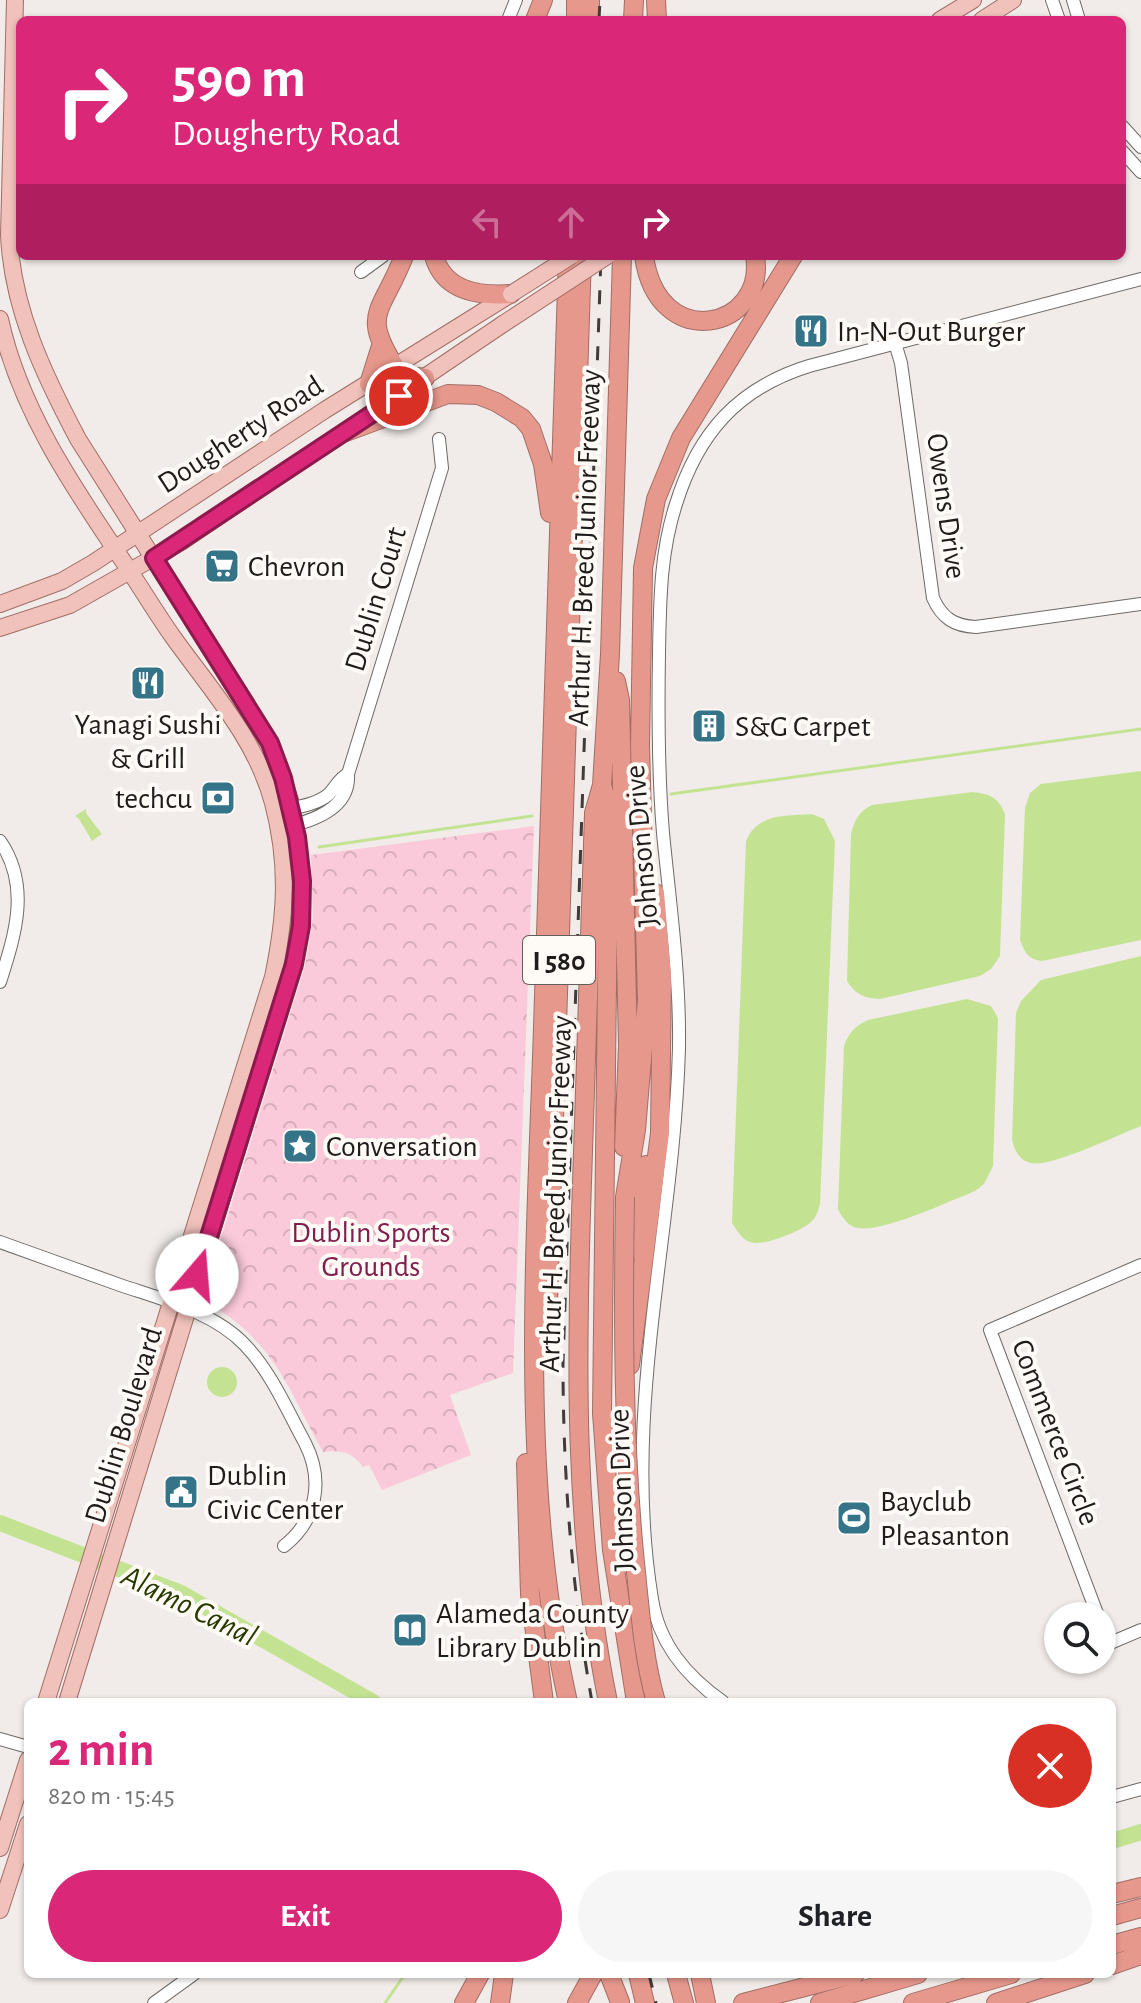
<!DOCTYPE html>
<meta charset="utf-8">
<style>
:root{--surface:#fff;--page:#f6f6f6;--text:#202124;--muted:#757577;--accent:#db2777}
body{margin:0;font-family:"Alegreya Sans",sans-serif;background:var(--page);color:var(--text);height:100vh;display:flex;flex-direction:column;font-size:30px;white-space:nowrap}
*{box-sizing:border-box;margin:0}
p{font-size:26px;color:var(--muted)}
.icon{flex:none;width:44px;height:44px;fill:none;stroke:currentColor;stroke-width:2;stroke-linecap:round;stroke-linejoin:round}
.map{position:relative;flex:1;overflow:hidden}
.side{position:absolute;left:24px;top:1698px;width:1092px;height:280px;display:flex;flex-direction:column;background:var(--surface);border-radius:12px;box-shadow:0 2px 6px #0004}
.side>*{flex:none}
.guide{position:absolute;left:16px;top:16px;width:1110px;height:244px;border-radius:12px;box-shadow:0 2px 6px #0004;background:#db2777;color:#fff;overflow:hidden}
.buttons{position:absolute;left:1044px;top:1602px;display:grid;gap:16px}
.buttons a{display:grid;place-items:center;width:72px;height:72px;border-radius:50%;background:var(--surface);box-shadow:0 2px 6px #0004;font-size:40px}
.pin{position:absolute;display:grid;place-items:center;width:68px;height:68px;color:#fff;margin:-34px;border:4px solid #fff;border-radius:50%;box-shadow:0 2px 8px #0007}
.me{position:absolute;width:88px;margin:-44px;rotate:18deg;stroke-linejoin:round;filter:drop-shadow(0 0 6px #0008)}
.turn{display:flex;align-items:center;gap:28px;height:168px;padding:0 24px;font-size:36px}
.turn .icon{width:104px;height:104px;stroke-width:2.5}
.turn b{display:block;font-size:56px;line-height:68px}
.lanes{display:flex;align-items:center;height:76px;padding:0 24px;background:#0003;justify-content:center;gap:40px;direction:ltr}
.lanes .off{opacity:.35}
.round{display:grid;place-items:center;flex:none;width:84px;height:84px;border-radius:42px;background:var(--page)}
.summary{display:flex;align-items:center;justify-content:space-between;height:136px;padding:0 24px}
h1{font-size:48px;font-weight:600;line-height:60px;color:var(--accent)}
.primary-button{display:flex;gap:16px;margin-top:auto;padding:16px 24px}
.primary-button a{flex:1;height:92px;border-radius:48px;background:var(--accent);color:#fff;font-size:32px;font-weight:600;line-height:92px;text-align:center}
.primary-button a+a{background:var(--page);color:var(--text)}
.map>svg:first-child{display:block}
.park{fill:url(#park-crowns)}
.water{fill:#c3e393}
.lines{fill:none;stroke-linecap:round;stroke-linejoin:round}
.stream{stroke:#c3e393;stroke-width:3}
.river{stroke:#c3e393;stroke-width:16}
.minor-casing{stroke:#6d6a67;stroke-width:14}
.major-casing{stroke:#a16d65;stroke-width:18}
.highway-casing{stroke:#a16d65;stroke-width:20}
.minor{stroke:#fff;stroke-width:12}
.major{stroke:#f1c1bb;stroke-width:16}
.highway{stroke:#e7988d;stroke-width:18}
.rail{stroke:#3f3c3b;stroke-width:3;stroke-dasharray:14 14;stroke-linecap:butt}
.major-bridge-casing{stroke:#a16d65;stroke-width:18;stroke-linecap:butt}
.highway-bridge-casing{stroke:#a16d65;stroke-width:20;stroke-linecap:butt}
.major-bridge{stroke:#f1c1bb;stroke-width:16}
.highway-bridge{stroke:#e7988d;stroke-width:18}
.route-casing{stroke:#8e194d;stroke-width:20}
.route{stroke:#db2777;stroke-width:14}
.labels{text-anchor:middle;stroke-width:8;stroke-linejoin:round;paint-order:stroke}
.shield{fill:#fefaf6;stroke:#625f5d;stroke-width:2}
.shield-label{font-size:28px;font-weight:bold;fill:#1f1d1c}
.poi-label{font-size:30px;fill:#1f1d1c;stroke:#fefaf6;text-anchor:start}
.street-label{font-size:30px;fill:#1f1d1c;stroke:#fefaf6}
.park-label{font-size:30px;fill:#801e4d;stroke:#fefaf6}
.water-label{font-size:32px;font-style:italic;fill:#283900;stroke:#fefaf6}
</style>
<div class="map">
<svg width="1141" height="2003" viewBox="0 0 1141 2003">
<defs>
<pattern id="park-crowns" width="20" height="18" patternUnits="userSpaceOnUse" patternTransform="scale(2)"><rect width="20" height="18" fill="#fbcada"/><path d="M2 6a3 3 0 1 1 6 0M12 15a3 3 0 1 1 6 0" fill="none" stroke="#d7adba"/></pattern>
</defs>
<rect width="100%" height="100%" fill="#f1ece9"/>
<!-- park -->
<path class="park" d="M 534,826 L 513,1373 L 450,1395 L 471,1455 L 382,1490 L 369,1465 L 363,1467 C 352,1452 341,1450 323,1452 C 287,1387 275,1341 206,1302 L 204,1293 L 305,966 L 313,918 L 311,855 Z"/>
<!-- water -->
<path class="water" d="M 1141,771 L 1141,940 L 1042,961 C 1028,959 1025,953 1020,940 L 1025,808 L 1030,793 L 1041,784 Z
M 972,792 C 990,794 998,797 1005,814 L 1000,956 L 991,969 L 980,976 L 880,999 C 864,998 856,995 847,981 L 851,834 C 855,820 858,812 872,805 Z
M 86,809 L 86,813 L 102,834 L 92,841 L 79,819 L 75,816 Z
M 812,814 L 824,819 L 835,841 L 820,1204 C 818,1211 817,1216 811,1222 C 802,1231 762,1247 750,1242 C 741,1239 737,1230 732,1223 L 746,841 C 758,813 785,816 812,814 Z
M 1141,956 L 1141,1126 C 1120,1134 1050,1168 1031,1163 C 1019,1160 1015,1151 1012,1140 L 1016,1013 L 1021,1001 L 1041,980 Z
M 967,999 L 991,1006 L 998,1018 L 993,1166 L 984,1184 L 975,1191 C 950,1201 876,1236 854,1227 C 846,1223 842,1217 838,1209 L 844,1046 C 849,1032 855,1026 868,1020 Z
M207 1382a15 15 0 1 1 30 0a15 15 0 1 1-30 0Z"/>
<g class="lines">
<!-- stream -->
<path class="stream" d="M 671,794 L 1141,729
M 319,847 L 532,816
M 385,2003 L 405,1974"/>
<!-- river -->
<path class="river" d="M 0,1523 L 181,1593 L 373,1702
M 1112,1841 L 1141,1832"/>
<defs>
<path id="minor" d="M 1052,0 L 1059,20
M 1073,0 L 1079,20
M 508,20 L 516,0
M 1122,126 L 1141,147
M 1122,151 L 1141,172
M 361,272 L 383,256
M 895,343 L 901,363 L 933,598 C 942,618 954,626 976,627 L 1141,604
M 284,810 C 298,807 318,804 329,794 C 336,787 338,779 348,774
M 289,826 C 316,820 350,807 348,774 L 442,468 L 439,439
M 0,841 C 31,886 15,935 0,982
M 0,1242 C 40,1256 80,1271 120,1285 C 161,1299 214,1312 245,1345 C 271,1372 287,1410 305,1443 C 324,1480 317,1520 284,1546
M 1098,1616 L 990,1330 L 1141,1265
M 1102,1628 L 1108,1644 L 1141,1630
M 723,1702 C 686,1676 659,1644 652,1599 C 621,1411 674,1234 679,1048 C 680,975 670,904 663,833 C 658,773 658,713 659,653 C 660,602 660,553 676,504 C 698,433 738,388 809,366 L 1141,279
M 0,1739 L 28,1747
M 1112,1797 L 1141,1789
M 154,2003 L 194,1974"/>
<path id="major" d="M 15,0 L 9,235 C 12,308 44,375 78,439 L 270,743 L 290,800 L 300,863 L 302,907 L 294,964 L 67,1702
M 940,20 L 973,0
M 982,20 L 1013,0
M 0,319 C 19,408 73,487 123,561 C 140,586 156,613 173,637 C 211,690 256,739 273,803 C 289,864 286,915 273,977 L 46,1702
M 0,604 L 62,581 L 93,563 L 325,410 L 511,294
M 0,628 L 70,605 L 181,542 L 503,324
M 0,1848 L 28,1760
M 0,1910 L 28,1824"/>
<path id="highway" d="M 656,0 L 657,20
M 535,20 L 543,0
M 576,20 L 576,0
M 590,20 L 590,0
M 633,20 L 634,0
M 404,256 C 380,317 359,312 400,375 L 425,378
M 434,256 C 444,292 480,296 511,294
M 644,256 C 658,355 767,329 755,256
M 369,384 L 381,346
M 346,432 L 448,394 L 478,395 L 496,402 L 522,418 L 531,429 L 543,464 L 550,513
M 616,681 L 620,700 L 628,1045 L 624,1147
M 603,788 L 609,813 L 602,1413 L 612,1550 L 636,1702
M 625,1197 L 636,1130 L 647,1000 L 640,745 L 643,568 L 656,499 L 681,438 L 793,256
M 630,1250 L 646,1165
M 547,1333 L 582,256
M 630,1365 L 660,1133 L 662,976 L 655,893
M 526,1463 L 530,1594 L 544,1702
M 568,1702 C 518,1481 536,1252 543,1027 C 551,770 559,513 568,256
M 608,1702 C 573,1531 576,1356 582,1183 C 586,1059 590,936 594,813 L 602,785 L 610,654 L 622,256
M 1112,1894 L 1141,1887
M 1112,1916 L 1141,1908
M 1112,1945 L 1141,1937
M 1112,1965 L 1141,1955
M 609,1974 L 620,2002
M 638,1974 L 645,2003
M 676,1974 L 684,2003
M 700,1974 L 706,2003
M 464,2003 L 480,1974
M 500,2003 L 504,1974
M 577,2003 L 593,1974
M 743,2003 L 855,1974
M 820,2003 L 918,1974
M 913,2003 L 1011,1974
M 996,2003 L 1085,1974"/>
</defs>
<!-- minor casing -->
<use href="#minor" class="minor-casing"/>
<!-- major casing -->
<use href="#major" class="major-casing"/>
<!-- highway casing -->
<use href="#highway" class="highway-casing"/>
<!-- minor -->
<use href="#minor" class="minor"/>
<!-- major -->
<use href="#major" class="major"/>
<!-- highway -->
<use href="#highway" class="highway"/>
<!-- rail -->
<path class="rail" d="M 599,20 L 600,0
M 592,1702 C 572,1589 563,1478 563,1363 L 601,256
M 649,1974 L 656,2003"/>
<defs>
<path id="major-bridge" d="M 511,294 L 571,256
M 503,324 L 607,256"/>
<path id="highway-bridge" d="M 625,1197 C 623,1320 623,1441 635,1563 C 640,1609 643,1657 656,1702"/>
</defs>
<!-- major-bridge casing -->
<use href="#major-bridge" class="major-bridge-casing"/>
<!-- highway-bridge casing -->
<use href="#highway-bridge" class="highway-bridge-casing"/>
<!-- major-bridge -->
<use href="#major-bridge" class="major-bridge"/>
<!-- highway-bridge -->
<use href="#highway-bridge" class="highway-bridge"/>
</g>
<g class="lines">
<defs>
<path id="route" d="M 197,1275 L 294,964 L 301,926 L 302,881 L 297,837 L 283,778 L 270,743 L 154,558 L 399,396"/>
</defs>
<!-- route casing -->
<use href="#route" class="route-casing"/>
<!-- route -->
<use href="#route" class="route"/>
</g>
<!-- icons -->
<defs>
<symbol id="restaurant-square" viewBox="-11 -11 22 22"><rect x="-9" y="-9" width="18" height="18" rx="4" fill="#347388" stroke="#fefaf6"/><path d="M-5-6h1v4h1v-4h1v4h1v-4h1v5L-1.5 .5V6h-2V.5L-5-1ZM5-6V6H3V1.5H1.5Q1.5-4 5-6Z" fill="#fff"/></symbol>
<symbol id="supermarket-square" viewBox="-11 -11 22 22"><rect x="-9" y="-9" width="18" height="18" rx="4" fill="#347388" stroke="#fefaf6"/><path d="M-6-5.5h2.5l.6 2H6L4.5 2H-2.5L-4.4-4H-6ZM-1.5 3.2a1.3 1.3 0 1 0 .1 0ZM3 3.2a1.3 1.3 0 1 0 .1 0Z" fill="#fff"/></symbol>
<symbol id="building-square" viewBox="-11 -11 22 22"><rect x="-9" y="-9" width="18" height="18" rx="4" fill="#347388" stroke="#fefaf6"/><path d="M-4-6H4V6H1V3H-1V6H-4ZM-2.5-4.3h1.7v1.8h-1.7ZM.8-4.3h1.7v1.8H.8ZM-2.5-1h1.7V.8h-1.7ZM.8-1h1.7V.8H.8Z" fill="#fff"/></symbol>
<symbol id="bank-square" viewBox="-11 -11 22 22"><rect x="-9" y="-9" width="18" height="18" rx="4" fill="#347388" stroke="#fefaf6"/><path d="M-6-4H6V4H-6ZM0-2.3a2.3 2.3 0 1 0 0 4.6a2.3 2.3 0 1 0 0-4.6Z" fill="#fff"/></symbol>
<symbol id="sight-square" viewBox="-11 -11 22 22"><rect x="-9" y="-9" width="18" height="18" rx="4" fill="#347388" stroke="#fefaf6"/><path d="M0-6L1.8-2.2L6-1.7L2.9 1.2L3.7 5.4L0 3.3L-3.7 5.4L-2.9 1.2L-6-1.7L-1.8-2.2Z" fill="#fff"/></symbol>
<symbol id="civic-square" viewBox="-11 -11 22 22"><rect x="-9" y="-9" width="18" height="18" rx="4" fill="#347388" stroke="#fefaf6"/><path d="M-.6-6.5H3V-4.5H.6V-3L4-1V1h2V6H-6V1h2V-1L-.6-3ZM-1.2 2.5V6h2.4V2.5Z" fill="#fff"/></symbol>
<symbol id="stadium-square" viewBox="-11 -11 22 22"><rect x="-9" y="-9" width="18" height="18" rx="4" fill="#347388" stroke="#fefaf6"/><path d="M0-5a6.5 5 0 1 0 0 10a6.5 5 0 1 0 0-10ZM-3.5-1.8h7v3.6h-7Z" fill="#fff"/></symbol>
<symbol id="library-square" viewBox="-11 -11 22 22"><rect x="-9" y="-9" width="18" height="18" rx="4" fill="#347388" stroke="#fefaf6"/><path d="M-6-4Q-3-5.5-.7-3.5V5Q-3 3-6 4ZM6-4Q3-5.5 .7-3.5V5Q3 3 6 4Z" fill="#fff"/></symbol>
</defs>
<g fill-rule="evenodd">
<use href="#restaurant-square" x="791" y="311" width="40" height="40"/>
<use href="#supermarket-square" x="202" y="546" width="40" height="40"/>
<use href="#restaurant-square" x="128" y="663" width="40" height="40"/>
<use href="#building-square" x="689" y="706" width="40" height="40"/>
<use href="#bank-square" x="198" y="778" width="40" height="40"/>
<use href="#sight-square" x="280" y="1126" width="40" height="40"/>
<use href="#civic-square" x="161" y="1472" width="40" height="40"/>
<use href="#stadium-square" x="834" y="1498" width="40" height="40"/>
<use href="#library-square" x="390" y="1610" width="40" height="40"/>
</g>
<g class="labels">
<!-- shield labels -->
<rect class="shield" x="523" y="936" width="72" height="48" rx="6"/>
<g class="shield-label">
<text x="559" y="970">I 580</text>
</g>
<!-- poi labels -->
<g class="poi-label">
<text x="837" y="341">In-N-Out Burger</text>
<text x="248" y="576">Chevron</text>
<text x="148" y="734" text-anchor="middle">Yanagi Sushi<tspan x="148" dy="34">&amp; Grill</tspan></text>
<text x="735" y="736">S&amp;G Carpet</text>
<text x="192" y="808" text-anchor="end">techcu</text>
<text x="326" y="1156">Conversation</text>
<text x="207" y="1485">Dublin<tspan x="207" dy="34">Civic Center</tspan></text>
<text x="880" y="1511">Bayclub<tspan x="880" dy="34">Pleasanton</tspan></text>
<text x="436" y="1623">Alameda County<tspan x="436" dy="34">Library Dublin</tspan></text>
</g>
<!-- street labels -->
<g class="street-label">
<text transform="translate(240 434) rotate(-33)" y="10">Dougherty Road</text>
<text transform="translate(947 506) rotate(82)" y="10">Owens Drive</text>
<text transform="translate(584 548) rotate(-88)" y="10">Arthur H. Breed Junior Freeway</text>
<text transform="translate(375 599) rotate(-73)" y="10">Dublin Court</text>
<text transform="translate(641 846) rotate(-95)" y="10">Johnson Drive</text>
<text transform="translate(555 1194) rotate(-88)" y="10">Arthur H. Breed Junior Freeway</text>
<text transform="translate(123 1425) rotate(-73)" y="10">Dublin Boulevard</text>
<text transform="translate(1056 1432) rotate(69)" y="10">Commerce Circle</text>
<text transform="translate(621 1490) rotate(-92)" y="10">Johnson Drive</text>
</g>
<!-- park labels -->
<g class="park-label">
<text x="371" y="1242">Dublin Sports<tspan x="371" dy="34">Grounds</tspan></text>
</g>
<!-- water labels -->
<g class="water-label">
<text transform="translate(190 1605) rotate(26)" y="11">Alamo Canal</text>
</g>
</g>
</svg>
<div class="buttons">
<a><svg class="icon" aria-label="search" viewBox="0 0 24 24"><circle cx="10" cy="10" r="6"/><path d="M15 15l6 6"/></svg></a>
</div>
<div class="pin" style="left:399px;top:396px;background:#d93025"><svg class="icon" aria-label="arrive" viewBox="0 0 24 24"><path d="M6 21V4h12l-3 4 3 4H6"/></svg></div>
<svg class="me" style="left:197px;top:1275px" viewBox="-20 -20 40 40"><circle r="19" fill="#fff"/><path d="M0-13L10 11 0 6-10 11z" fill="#db2777"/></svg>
<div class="guide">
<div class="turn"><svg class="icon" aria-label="right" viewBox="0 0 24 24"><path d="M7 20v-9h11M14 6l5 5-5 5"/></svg><div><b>590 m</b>Dougherty Road</div></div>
<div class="lanes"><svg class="icon off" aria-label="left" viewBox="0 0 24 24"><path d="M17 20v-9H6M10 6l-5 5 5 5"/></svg><svg class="icon off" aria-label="ahead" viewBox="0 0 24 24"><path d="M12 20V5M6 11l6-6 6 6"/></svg><svg class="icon" aria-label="right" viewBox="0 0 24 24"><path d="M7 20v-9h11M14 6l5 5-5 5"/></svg></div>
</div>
<section class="side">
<div class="summary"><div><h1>2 min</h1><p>820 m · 15:45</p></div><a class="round" style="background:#d93025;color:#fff"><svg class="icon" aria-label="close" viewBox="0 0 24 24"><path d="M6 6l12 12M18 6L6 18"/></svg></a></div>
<div class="primary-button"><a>Exit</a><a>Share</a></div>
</section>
</div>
